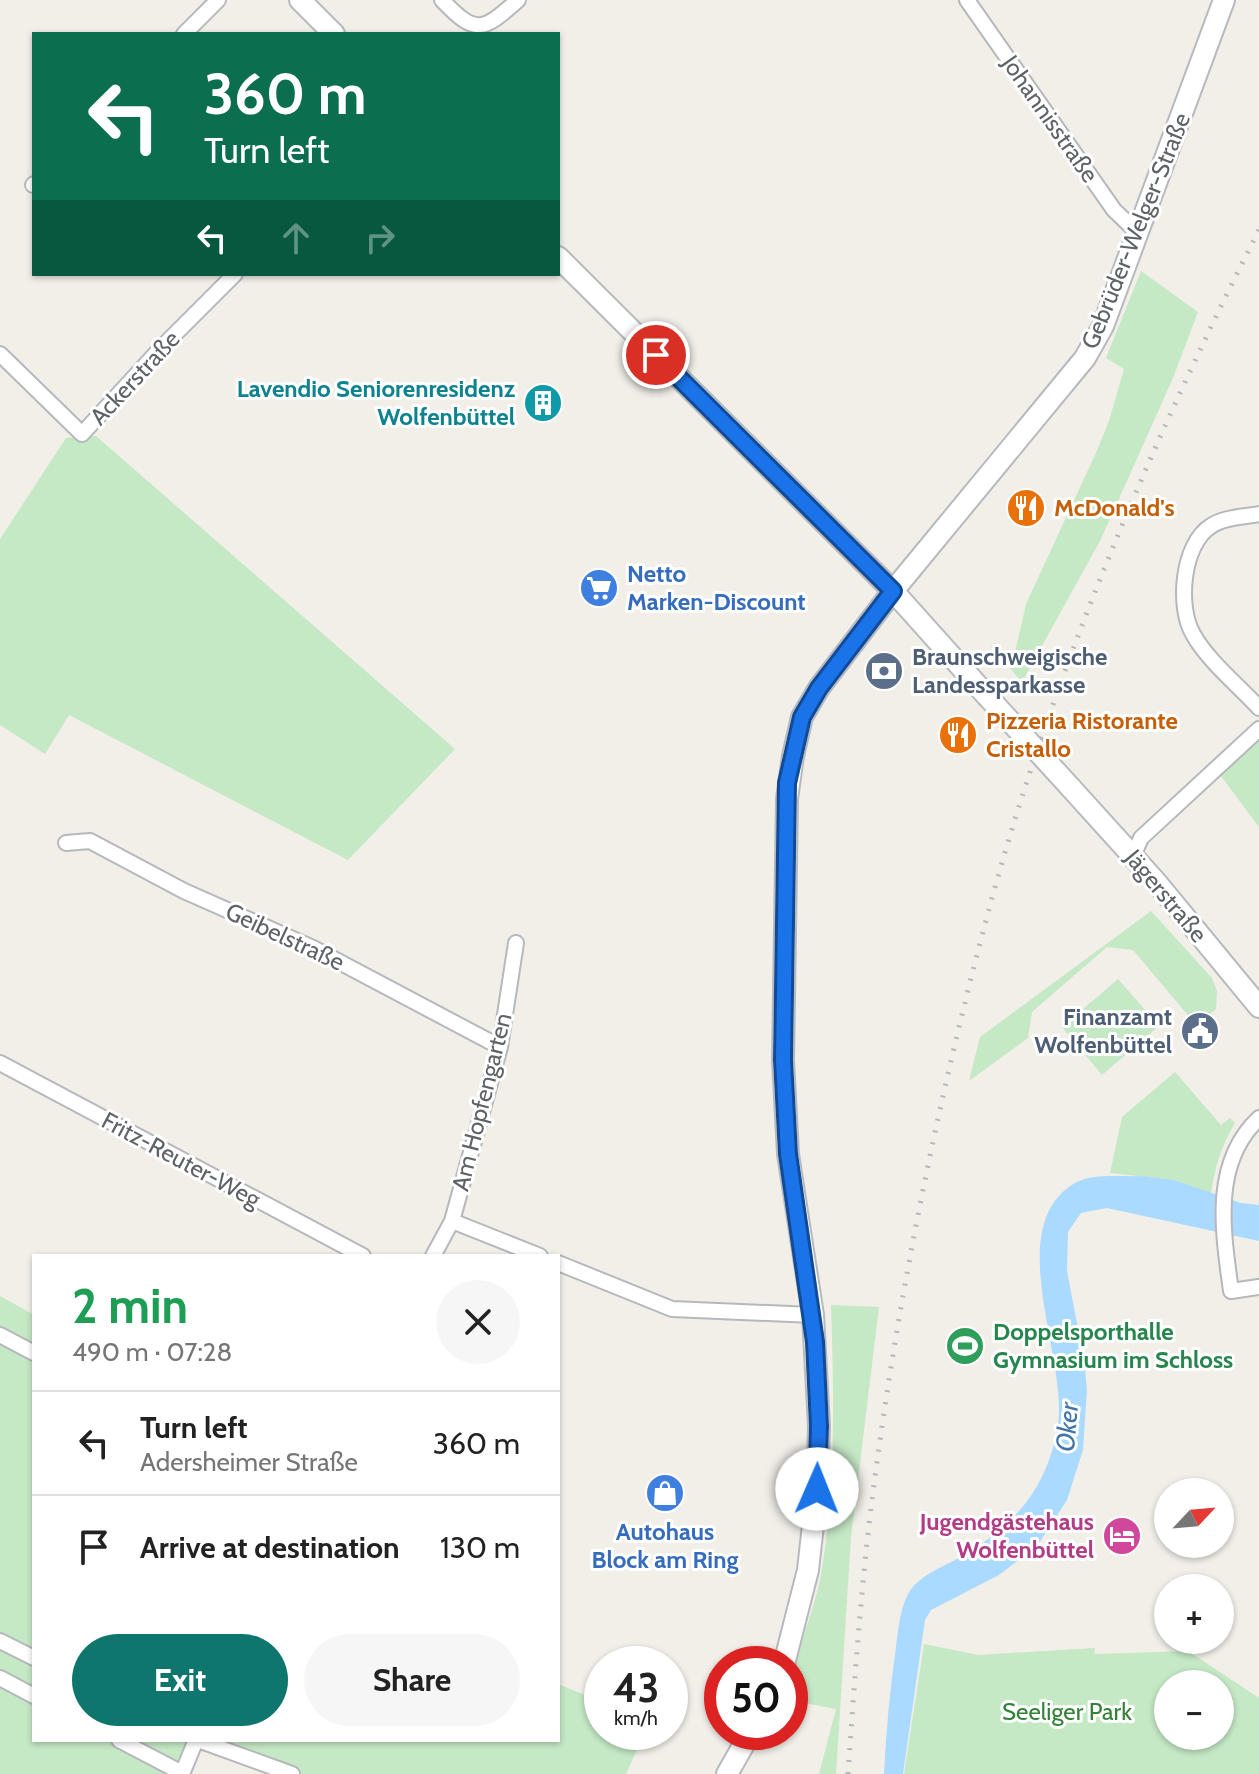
<!DOCTYPE html>
<meta charset="utf-8">
<style>
:root{--surface:#fff;--page:#f6f6f6;--text:#222;--muted:#767676;--line:#e0e0e0;--accent:#0f766e}
body{margin:0;font-family:Cabin,sans-serif;background:var(--page);color:var(--text);height:100vh;display:flex;flex-direction:column;font-size:30px;white-space:nowrap}
*{box-sizing:border-box;margin:0}
p{font-size:26px;color:var(--muted)}
.icon{flex:none;width:44px;height:44px;fill:none;stroke:currentColor;stroke-width:2;stroke-linecap:round;stroke-linejoin:round}
.map{position:relative;flex:1;overflow:hidden}
.details{position:absolute;left:32px;top:1254px;width:528px;height:488px;display:flex;flex-direction:column;background:var(--surface);border-radius:0px;box-shadow:0 2px 6px #0004}
.details>*{flex:none}
.hud{position:absolute;left:32px;top:32px;width:528px;height:244px;border-radius:0px;box-shadow:0 2px 6px #0004;background:#0b6e4f;color:#fff;overflow:hidden}
.needle{width:52px;rotate:64deg}
.fabs{position:absolute;left:1154px;top:1478px;display:grid;gap:16px}
.fabs a{display:grid;place-items:center;width:80px;height:80px;border-radius:50%;background:var(--surface);box-shadow:0 2px 6px #0004;font-size:40px}
.speed{position:absolute;left:584px;top:1646px;display:flex;gap:16px;font-size:40px;font-weight:700;text-align:center}
.speed>*{display:grid;place-content:center;width:104px;height:104px;border-radius:50%;background:var(--surface);box-shadow:0 2px 6px #0004;line-height:1}
.speed small{font-size:20px;font-weight:400}
.speed .limit{border:12px solid #d22;background:#fff;color:#111}
.pin{position:absolute;display:grid;place-items:center;width:68px;height:68px;color:#fff;margin:-34px;border:4px solid #fff;border-radius:50%;box-shadow:0 2px 8px #0007}
.me{position:absolute;width:88px;margin:-44px;rotate:1deg;stroke-linejoin:round;filter:drop-shadow(0 0 6px #0008)}
.turn{display:flex;align-items:center;gap:28px;height:168px;padding:0 40px;font-size:36px}
.turn .icon{width:104px;height:104px;stroke-width:2.5}
.turn b{display:block;font-size:56px;line-height:68px}
.lanes{display:flex;align-items:center;height:76px;padding:0 40px;background:#0003;justify-content:center;gap:40px;direction:ltr}
.lanes .off{opacity:.35}
.round{display:grid;place-items:center;flex:none;width:84px;height:84px;border-radius:42px;background:var(--page)}
.head{display:flex;align-items:center;justify-content:space-between;height:136px;padding:0 40px}
h1{font-size:48px;font-weight:700;line-height:60px;color:#1e9e55}
.cta{display:flex;gap:16px;margin-top:auto;padding:16px 40px}
.cta a{flex:1;height:92px;border-radius:48px;background:var(--accent);color:#fff;font-size:32px;font-weight:700;line-height:92px;text-align:center}
.cta a+a{background:var(--page);color:var(--text)}
ul{padding:0;list-style:none}
li{display:flex;align-items:center;gap:24px;height:104px;padding:0 40px;border-top:2px solid var(--line)}
li div{flex:1}
li b{display:block;font-size:30px}
li em{font-style:normal}
.map>svg:first-child{display:block}
.green{fill:#c5e8c5;fill-rule:evenodd}
.water{fill:#aadaff}
.lines{fill:none;stroke-linecap:round;stroke-linejoin:round}
.minor-casing{stroke:#b5b8bc;stroke-width:18}
.secondary-casing{stroke:#b6babf;stroke-width:24}
.minor{stroke:#fff;stroke-width:14}
.secondary{stroke:#fff;stroke-width:20}
.rail{stroke:#b6b7b8;stroke-width:5;stroke-dasharray:2 10;stroke-linecap:butt}
.secondary-bridge-casing{stroke:#b6babf;stroke-width:24;stroke-linecap:butt}
.secondary-bridge{stroke:#fff;stroke-width:20}
.route-casing{stroke:#114b97;stroke-width:20}
.route{stroke:#1a73e8;stroke-width:14}
.labels{text-anchor:middle;stroke-width:6;stroke-linejoin:round;paint-order:stroke}
.street-label{font-size:24px;fill:#5f6368;stroke:#fff}
.culture-label{font-size:24px;font-weight:bold;fill:#0d838f;stroke:#fff;text-anchor:end}
.food-label{font-size:24px;font-weight:bold;fill:#c56008;stroke:#fff;text-anchor:start}
.shop-label{font-size:24px;font-weight:bold;fill:#366cbe;stroke:#fff;text-anchor:start}
.service-label{font-size:24px;font-weight:bold;fill:#4e5e75;stroke:#fff;text-anchor:start}
.leisure-label{font-size:24px;font-weight:bold;fill:#27864d;stroke:#fff;text-anchor:start}
.hotel-label{font-size:24px;font-weight:bold;fill:#b23c85;stroke:#fff;text-anchor:end}
.park-label{font-size:24px;fill:#348238;stroke:#fff}
.water-label{font-size:26px;font-style:italic;fill:#4174aa;stroke:#fff}
</style>
<div class="map">
<svg width="1259" height="1774" viewBox="0 0 1259 1774">
<rect width="100%" height="100%" fill="#f1efe8"/>
<!-- green -->
<path class="green" d="M 1141,271 L 1198,312 L 1173,378 L 1101,539 L 1022,682 L 990,645 L 1014,657 L 1026,604 L 1095,455 L 1109,421 L 1124,369 L 1106,358 Z
M 96,436 L 455,749 L 348,860 L 69,715 L 45,754 L 0,725 L 0,539 L 66,438 Z
M 1259,733 L 1259,827 L 1218,772 Z
M 1151,911 L 1212,978 L 1217,991 L 1216,1009 L 1197,1026 L 1133,950 L 1107,947 L 1032,1012 L 1028,1038 L 969,1081 L 980,1037 Z
M 1118,979 L 1159,1026 L 1102,1075 L 1062,1027 Z
M 1175,1072 L 1221,1125 L 1230,1118 L 1235,1123 C 1221,1147 1215,1166 1211,1194 L 1174,1180 L 1110,1173 L 1122,1117 Z
M 0,1296 L 34,1315 L 34,1740 L 199,1740 L 182,1774 L 0,1774 Z
M 831,1305 L 879,1307 L 851,1537 L 836,1774 L 819,1774 L 836,1709 L 790,1700 C 790,1663 814,1614 821,1575 C 836,1485 834,1395 831,1305 Z
M 924,1644 L 978,1655 L 1095,1648 L 1094,1654 L 1188,1651 L 1259,1698 L 1259,1774 L 904,1774 ZM 1168,1684 L 1220,1684 L 1220,1736 L 1168,1736 Z
M 558,1684 L 602,1702 L 602,1732 L 645,1732 L 626,1774 L 287,1774 L 211,1740 L 558,1740 Z"/>
<!-- water -->
<path class="water" d="M 1141,1176 L 1174,1180 L 1241,1203 L 1259,1205 L 1259,1241 L 1107,1208 L 1081,1213 L 1068,1232 L 1067,1271 L 1084,1360 L 1087,1390 L 1083,1450 L 1067,1500 L 1037,1546 L 999,1575 L 931,1610 L 925,1620 L 903,1774 L 884,1774 C 886,1731 890,1689 896,1647 C 898,1630 900,1609 908,1594 C 917,1577 940,1568 957,1559 C 1013,1528 1048,1489 1058,1424 C 1068,1357 1001,1226 1075,1183 C 1093,1173 1121,1177 1141,1176 Z"/>
<g class="lines">
<defs>
<path id="minor" d="M 442,0 C 476,36 483,31 518,0
M 967,0 L 1114,210 L 1138,233
M 184,34 L 218,0
M 33,185 L 34,184
M 0,354 L 82,434 L 160,349 L 235,274
M 1259,514 C 1244,517 1224,517 1211,526 C 1182,544 1177,607 1193,634 C 1207,660 1239,686 1259,708
M 66,843 L 90,841 L 184,891 L 313,948 L 500,1047
M 1133,856 L 1141,838 L 1259,729
M 0,1063 L 363,1256
M 1259,1118 C 1211,1163 1223,1232 1231,1291 L 1259,1287
M 452,1221 L 540,1256
M 433,1256 L 452,1221 L 500,1047 L 516,943
M 558,1263 L 672,1309 L 813,1315
M 0,1335 L 34,1353
M 0,1641 L 34,1658
M 0,1678 L 34,1696
M 119,1740 L 182,1773
M 198,1740 L 292,1774
M 182,1774 L 196,1740"/>
<path id="secondary" d="M 300,0 L 334,34
M 558,257 L 893,591 L 987,696
M 1071,788 L 1157,883 L 1259,1007
M 784,1664 L 808,1570 L 817,1489 L 819,1426 L 813,1315 L 788,1154 L 783,1060 L 787,799 L 793,756 L 802,717 L 819,688 L 893,591 L 1085,358 L 1103,326 L 1224,0
M 727,1774 L 751,1732"/>
</defs>
<!-- minor casing -->
<use href="#minor" class="minor-casing"/>
<!-- secondary casing -->
<use href="#secondary" class="secondary-casing"/>
<!-- minor -->
<use href="#minor" class="minor"/>
<!-- secondary -->
<use href="#secondary" class="secondary"/>
<!-- rail -->
<path class="rail" d="M 848,1774 C 854,1688 860,1602 870,1516 C 895,1313 935,1111 988,913 C 1050,681 1150,444 1259,230"/>
<defs>
<path id="secondary-bridge" d="M 987,696 L 1071,788"/>
</defs>
<!-- secondary-bridge casing -->
<use href="#secondary-bridge" class="secondary-bridge-casing"/>
<!-- secondary-bridge -->
<use href="#secondary-bridge" class="secondary-bridge"/>
</g>
<g class="lines">
<defs>
<path id="route" d="M 656,355 L 893,591 L 819,688 L 802,717 L 787,783 L 783,1060 L 788,1154 L 815,1342 L 819,1426 L 817,1489"/>
</defs>
<!-- route casing -->
<use href="#route" class="route-casing"/>
<!-- route -->
<use href="#route" class="route"/>
</g>
<!-- icons -->
<defs>
<symbol id="building-disc" viewBox="-11 -11 22 22"><circle r="9.5" fill="#0f9aa8" stroke="#fff"/><path d="M-4-6H4V6H1V3H-1V6H-4ZM-2.5-4.3h1.7v1.8h-1.7ZM.8-4.3h1.7v1.8H.8ZM-2.5-1h1.7V.8h-1.7ZM.8-1h1.7V.8H.8Z" fill="#fff"/></symbol>
<symbol id="restaurant-disc" viewBox="-11 -11 22 22"><circle r="9.5" fill="#e8710a" stroke="#fff"/><path d="M-5-6h1v4h1v-4h1v4h1v-4h1v5L-1.5 .5V6h-2V.5L-5-1ZM5-6V6H3V1.5H1.5Q1.5-4 5-6Z" fill="#fff"/></symbol>
<symbol id="supermarket-disc" viewBox="-11 -11 22 22"><circle r="9.5" fill="#3f7fe0" stroke="#fff"/><path d="M-6-5.5h2.5l.6 2H6L4.5 2H-2.5L-4.4-4H-6ZM-1.5 3.2a1.3 1.3 0 1 0 .1 0ZM3 3.2a1.3 1.3 0 1 0 .1 0Z" fill="#fff"/></symbol>
<symbol id="bank-disc" viewBox="-11 -11 22 22"><circle r="9.5" fill="#5c6f8a" stroke="#fff"/><path d="M-6-4H6V4H-6ZM0-2.3a2.3 2.3 0 1 0 0 4.6a2.3 2.3 0 1 0 0-4.6Z" fill="#fff"/></symbol>
<symbol id="civic-disc" viewBox="-11 -11 22 22"><circle r="9.5" fill="#5c6f8a" stroke="#fff"/><path d="M-.6-6.5H3V-4.5H.6V-3L4-1V1h2V6H-6V1h2V-1L-.6-3ZM-1.2 2.5V6h2.4V2.5Z" fill="#fff"/></symbol>
<symbol id="stadium-disc" viewBox="-11 -11 22 22"><circle r="9.5" fill="#2e9e5b" stroke="#fff"/><path d="M0-5a6.5 5 0 1 0 0 10a6.5 5 0 1 0 0-10ZM-3.5-1.8h7v3.6h-7Z" fill="#fff"/></symbol>
<symbol id="shop-disc" viewBox="-11 -11 22 22"><circle r="9.5" fill="#3f7fe0" stroke="#fff"/><path d="M-5-2.5h2.3a2.7 3.5 0 0 1 5.4 0H5L5.5 6h-11ZM-1.5-2.5h3a1.5 2.3 0 0 0-3 0Z" fill="#fff"/></symbol>
<symbol id="hotel-disc" viewBox="-11 -11 22 22"><circle r="9.5" fill="#d1479c" stroke="#fff"/><path d="M-6-4.5h1.5V1H6V5H4.5V3h-9V5H-6ZM-4 0a1.8 1.8 0 1 1 3.6 0ZM.5 0V-2.5h3Q6-2.5 6 0Z" fill="#fff"/></symbol>
</defs>
<g fill-rule="evenodd">
<use href="#building-disc" x="521" y="381" width="44" height="44"/>
<use href="#restaurant-disc" x="1004" y="486" width="44" height="44"/>
<use href="#supermarket-disc" x="577" y="566" width="44" height="44"/>
<use href="#bank-disc" x="862" y="649" width="44" height="44"/>
<use href="#restaurant-disc" x="936" y="713" width="44" height="44"/>
<use href="#civic-disc" x="1178" y="1009" width="44" height="44"/>
<use href="#stadium-disc" x="943" y="1324" width="44" height="44"/>
<use href="#shop-disc" x="643" y="1471" width="44" height="44"/>
<use href="#hotel-disc" x="1100" y="1514" width="44" height="44"/>
</g>
<g class="labels">
<!-- street labels -->
<g class="street-label">
<text transform="translate(1050 119) rotate(55)" y="8">Johannisstraße</text>
<text transform="translate(1136 231) rotate(-68)" y="8">Gebrüder-Welger-Straße</text>
<text transform="translate(135 378) rotate(-47)" y="8">Ackerstraße</text>
<text transform="translate(1166 896) rotate(50)" y="8">Jägerstraße</text>
<text transform="translate(285 937) rotate(25)" y="8">Geibelstraße</text>
<text transform="translate(482 1102) rotate(-76)" y="8">Am Hopfengarten</text>
<text transform="translate(181 1160) rotate(28)" y="8">Fritz-Reuter-Weg</text>
</g>
<!-- culture labels -->
<g class="culture-label">
<text x="515" y="397">Lavendio Seniorenresidenz<tspan x="515" dy="28">Wolfenbüttel</tspan></text>
</g>
<!-- food labels -->
<g class="food-label">
<text x="1054" y="516">McDonald's</text>
<text x="986" y="729">Pizzeria Ristorante<tspan x="986" dy="28">Cristallo</tspan></text>
</g>
<!-- shop labels -->
<g class="shop-label">
<text x="627" y="582">Netto<tspan x="627" dy="28">Marken-Discount</tspan></text>
<text x="665" y="1540" text-anchor="middle">Autohaus<tspan x="665" dy="28">Block am Ring</tspan></text>
</g>
<!-- service labels -->
<g class="service-label">
<text x="912" y="665">Braunschweigische<tspan x="912" dy="28">Landessparkasse</tspan></text>
<text x="1172" y="1025" text-anchor="end">Finanzamt<tspan x="1172" dy="28">Wolfenbüttel</tspan></text>
</g>
<!-- leisure labels -->
<g class="leisure-label">
<text x="993" y="1340">Doppelsporthalle<tspan x="993" dy="28">Gymnasium im Schloss</tspan></text>
</g>
<!-- hotel labels -->
<g class="hotel-label">
<text x="1094" y="1530">Jugendgästehaus<tspan x="1094" dy="28">Wolfenbüttel</tspan></text>
</g>
<!-- park labels -->
<g class="park-label">
<text x="1067" y="1720">Seeliger Park</text>
</g>
<!-- water labels -->
<g class="water-label">
<text transform="translate(1067 1427) rotate(-85)" y="9">Oker</text>
</g>
</g>
</svg>
<div class="fabs">
<a><svg class="needle" viewBox="-14 -14 28 28"><path d="M0-13l5 13h-10z" fill="#e53935"/><path d="M0 13l5-13h-10z" fill="#767676"/></svg></a>
<a>+</a>
<a>−</a>
</div>
<div class="speed"><div>43<small>km/h</small></div><div class="limit">50</div></div>
<div class="pin" style="left:656px;top:355px;background:#d93025"><svg class="icon" aria-label="arrive" viewBox="0 0 24 24"><path d="M6 21V4h12l-3 4 3 4H6"/></svg></div>
<svg class="me" style="left:817px;top:1489px" viewBox="-20 -20 40 40"><circle r="19" fill="#fff"/><path d="M0-13L10 11 0 6-10 11z" fill="#1a73e8"/></svg>
<div class="hud">
<div class="turn"><svg class="icon" aria-label="left" viewBox="0 0 24 24"><path d="M17 20v-9H6M10 6l-5 5 5 5"/></svg><div><b>360 m</b>Turn left</div></div>
<div class="lanes"><svg class="icon" aria-label="left" viewBox="0 0 24 24"><path d="M17 20v-9H6M10 6l-5 5 5 5"/></svg><svg class="icon off" aria-label="ahead" viewBox="0 0 24 24"><path d="M12 20V5M6 11l6-6 6 6"/></svg><svg class="icon off" aria-label="right" viewBox="0 0 24 24"><path d="M7 20v-9h11M14 6l5 5-5 5"/></svg></div>
</div>
<section class="details">
<div class="head"><div><h1>2 min</h1><p>490 m · 07:28</p></div><a class="round"><svg class="icon" aria-label="close" viewBox="0 0 24 24"><path d="M6 6l12 12M18 6L6 18"/></svg></a></div>
<ul>
<li><svg class="icon" aria-label="left" viewBox="0 0 24 24"><path d="M17 20v-9H6M10 6l-5 5 5 5"/></svg><div><b>Turn left</b><p>Adersheimer Straße</p></div><em>360 m</em></li>
<li><svg class="icon" aria-label="arrive" viewBox="0 0 24 24"><path d="M6 21V4h12l-3 4 3 4H6"/></svg><div><b>Arrive at destination</b></div><em>130 m</em></li>
</ul>
<div class="cta"><a>Exit</a><a>Share</a></div>
</section>
</div>
